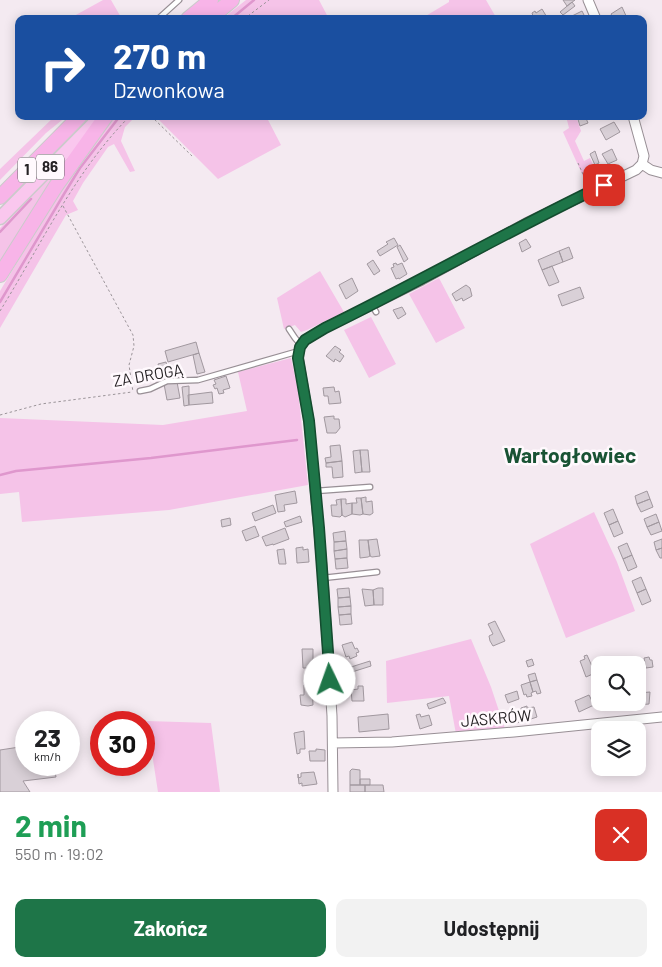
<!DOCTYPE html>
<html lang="pl">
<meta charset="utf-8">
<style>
:root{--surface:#fff;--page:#f2f2f2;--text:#202124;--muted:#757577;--accent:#1e7548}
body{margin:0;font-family:Barlow,sans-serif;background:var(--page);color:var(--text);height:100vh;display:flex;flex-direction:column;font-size:19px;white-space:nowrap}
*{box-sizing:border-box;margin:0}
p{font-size:16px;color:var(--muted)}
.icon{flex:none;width:28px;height:28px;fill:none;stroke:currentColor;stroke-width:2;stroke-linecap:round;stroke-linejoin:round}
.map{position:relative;height:792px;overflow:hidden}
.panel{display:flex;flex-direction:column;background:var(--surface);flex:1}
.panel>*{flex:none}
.guide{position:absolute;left:15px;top:15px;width:632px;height:105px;border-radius:10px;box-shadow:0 2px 12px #0003;background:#1a4fa0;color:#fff;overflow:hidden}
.controls{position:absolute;left:591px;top:656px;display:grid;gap:10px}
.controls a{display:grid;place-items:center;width:55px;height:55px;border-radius:10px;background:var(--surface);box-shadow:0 2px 12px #0003;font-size:25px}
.speed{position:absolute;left:15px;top:711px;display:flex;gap:10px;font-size:25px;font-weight:700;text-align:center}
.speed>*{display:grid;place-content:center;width:65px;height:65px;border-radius:50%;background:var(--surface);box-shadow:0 2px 12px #0003;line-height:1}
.speed small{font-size:12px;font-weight:400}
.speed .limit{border:8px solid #d22;background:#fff;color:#111}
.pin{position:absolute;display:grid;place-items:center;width:42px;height:42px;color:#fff;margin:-21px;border-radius:10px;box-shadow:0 2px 8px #0006}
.me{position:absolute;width:55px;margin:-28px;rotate:357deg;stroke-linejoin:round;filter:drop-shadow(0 0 4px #0008)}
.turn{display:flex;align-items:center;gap:18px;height:105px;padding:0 15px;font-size:22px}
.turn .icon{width:65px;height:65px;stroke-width:2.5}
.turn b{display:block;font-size:35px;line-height:42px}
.round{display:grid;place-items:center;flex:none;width:52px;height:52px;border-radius:10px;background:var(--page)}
.head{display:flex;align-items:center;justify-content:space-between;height:85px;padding:0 15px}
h1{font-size:30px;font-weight:700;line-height:38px;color:#1e9e55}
.cta{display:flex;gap:10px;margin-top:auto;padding:10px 15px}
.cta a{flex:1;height:58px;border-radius:10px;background:var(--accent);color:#fff;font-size:20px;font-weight:700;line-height:58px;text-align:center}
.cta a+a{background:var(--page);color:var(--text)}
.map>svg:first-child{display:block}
.green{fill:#f5c3e8}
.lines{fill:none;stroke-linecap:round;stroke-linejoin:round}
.stream{stroke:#df97cd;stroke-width:2.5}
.building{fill:#d9d0d7;stroke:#a1989f}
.service-casing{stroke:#988f95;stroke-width:7}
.minor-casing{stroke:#988f95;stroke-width:11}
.primary-casing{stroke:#cbcacb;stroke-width:15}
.trunk-casing{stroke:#cbcacb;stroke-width:16}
.path{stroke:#9b9499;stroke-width:1;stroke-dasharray:2.5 2.5;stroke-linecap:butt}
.service{stroke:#fff;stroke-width:4.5}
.minor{stroke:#fff;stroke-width:9}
.primary{stroke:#fac7ee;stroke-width:12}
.trunk{stroke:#f8b4e8;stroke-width:14}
.route-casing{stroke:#144c2f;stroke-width:12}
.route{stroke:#1e7548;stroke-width:9}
.labels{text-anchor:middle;stroke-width:5;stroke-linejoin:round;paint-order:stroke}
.shield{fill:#fff9fd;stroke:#676266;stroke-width:1}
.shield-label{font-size:15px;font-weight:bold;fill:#262225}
.street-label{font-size:16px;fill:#262225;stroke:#fff9fd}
.district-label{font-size:21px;font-weight:bold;fill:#195334;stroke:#fff9fd}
</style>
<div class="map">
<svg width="662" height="792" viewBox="0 0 662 792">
<rect width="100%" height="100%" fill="#f4eaf1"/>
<!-- green -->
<path class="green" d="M 103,0 L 111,0 L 122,19 L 76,19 L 74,16 Z
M 246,0 L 319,0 L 329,19 L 222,19 Z
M 449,0 L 486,0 L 497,19 L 425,19 L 424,17 L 449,2 Z
M 55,116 L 67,116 L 46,133 L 0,180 L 0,169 Z
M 116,116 L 136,116 L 125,127 L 121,141 L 135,171 L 130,172 L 114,144 L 108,147 L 83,183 L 73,201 L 78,210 L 66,215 L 0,328 L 0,291 L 60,191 L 85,153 Z
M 155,116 L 165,116 L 167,118 L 170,116 L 266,116 L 281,145 L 218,179 Z
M 566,116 L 576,116 L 581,131 L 575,141 L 584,161 L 590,158 L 600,179 L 587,185 L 563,132 L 569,128 Z
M 64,163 L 65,163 L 61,173 L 46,188 L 0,265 L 0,228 Z
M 320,271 L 344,312 L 307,330 L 301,332 L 295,325 L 284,329 L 277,298 Z
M 439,278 L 465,328 L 436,343 L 409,294 Z
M 371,317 L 396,364 L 369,378 L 344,330 Z
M 291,358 L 298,390 L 308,485 L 169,510 L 22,522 L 19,492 L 0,494 L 0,418 L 163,425 L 247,411 L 238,372 Z
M 594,512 L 617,562 L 635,611 L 566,638 L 530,544 Z
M 471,639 L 491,687 L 505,729 L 456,734 L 449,696 L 387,703 L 386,661 Z
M 147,721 L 211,723 L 220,792 L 158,792 Z"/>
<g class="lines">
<!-- stream -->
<path class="stream" d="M 231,19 L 254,0
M 0,232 L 31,199
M 0,302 L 64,194 L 80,168 L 120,116
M 0,475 L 16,471 L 151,458 L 297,440"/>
</g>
<!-- building -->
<path class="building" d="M 563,0 L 575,0 L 567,6 Z
M 572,2 L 575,6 L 563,15 L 560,12 Z
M 622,7 L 627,18 L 614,19 L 611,14 Z
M 542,9 L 548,19 L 534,19 L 532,13 L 535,11 L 536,13 Z
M 582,11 L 586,19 L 571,19 L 570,17 Z
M 577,116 L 585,116 L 588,123 L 580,126 Z
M 614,122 L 620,132 L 606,140 L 600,129 Z
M 612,149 L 617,160 L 608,164 L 602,154 Z
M 595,151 L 599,163 L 595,165 L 590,154 Z
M 394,238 L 398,245 L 380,256 L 377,251 L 388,244 L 386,242 Z
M 526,239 L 531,247 L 522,252 L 519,243 Z
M 400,245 L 408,259 L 404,262 L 397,247 Z
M 569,247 L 573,258 L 563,262 L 559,251 Z
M 559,251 L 563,262 L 542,270 L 538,260 Z
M 373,260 L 380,271 L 374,275 L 367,264 Z
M 396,263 L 397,265 L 402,263 L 407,274 L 399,279 L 399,278 L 396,279 L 391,268 L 394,267 L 393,264 Z
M 552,266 L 559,282 L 549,286 L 542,270 Z
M 352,278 L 358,291 L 346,299 L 339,285 Z
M 466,285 L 470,288 L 472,296 L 463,301 L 462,298 L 456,301 L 452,294 Z
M 580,287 L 584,298 L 562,306 L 558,295 Z
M 402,307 L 406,314 L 398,319 L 393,310 Z
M 196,342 L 199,353 L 168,362 L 165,351 Z
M 335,346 L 341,350 L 339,352 L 344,356 L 340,362 L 335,359 L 334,362 L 326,356 Z
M 199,353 L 205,372 L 197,374 L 193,355 Z
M 166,362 L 169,375 L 161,376 L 158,364 Z
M 226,376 L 230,388 L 223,390 L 224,393 L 219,394 L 217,388 L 215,389 L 213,385 L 216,384 L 214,380 Z
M 177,382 L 180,398 L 167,400 L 164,384 Z
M 189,386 L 189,405 L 184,406 L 182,387 Z
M 334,387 L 335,392 L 339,391 L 341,403 L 329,404 L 328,396 L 324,396 L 323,388 Z
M 212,392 L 213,403 L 189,405 L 188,395 Z
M 334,416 L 334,419 L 339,419 L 340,428 L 336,433 L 327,433 L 324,417 Z
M 340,445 L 342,461 L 326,463 L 325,458 L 331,457 L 330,446 Z
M 360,450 L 368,450 L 370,472 L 362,472 Z
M 360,450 L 362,472 L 355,473 L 353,451 Z
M 342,461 L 343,477 L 333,478 L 332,467 L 326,467 L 326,463 Z
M 295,491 L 297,503 L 284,505 L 285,511 L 278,512 L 275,495 Z
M 647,491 L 650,499 L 637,504 L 635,496 Z
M 366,497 L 366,502 L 372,501 L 373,513 L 370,515 L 363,514 L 361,498 Z
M 356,498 L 361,498 L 363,514 L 360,515 L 352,514 L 352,503 L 357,503 Z
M 341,499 L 346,499 L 346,504 L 352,503 L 352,514 L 345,517 L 342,515 Z
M 341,499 L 342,515 L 340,517 L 332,516 L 331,505 L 337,505 L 336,500 Z
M 650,499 L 653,507 L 641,512 L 637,504 Z
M 273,505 L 276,513 L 255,521 L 252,513 Z
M 613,509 L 618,521 L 609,525 L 604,513 Z
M 656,514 L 659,522 L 647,527 L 644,519 Z
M 300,516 L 302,522 L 286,527 L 284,522 Z
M 230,518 L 231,525 L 222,527 L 221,520 Z
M 618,521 L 623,533 L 614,537 L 609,525 Z
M 659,522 L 662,531 L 651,535 L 647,527 Z
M 255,526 L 259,536 L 246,541 L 242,531 Z
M 285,528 L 289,539 L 273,545 L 273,544 L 266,546 L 262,537 Z
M 345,531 L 346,541 L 334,542 L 333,533 Z
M 377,539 L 380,556 L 372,557 L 370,556 L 368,540 Z
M 662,539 L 662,548 L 656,550 L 654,542 Z
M 359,540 L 368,540 L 370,556 L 368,557 L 360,558 Z
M 346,541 L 347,549 L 334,551 L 334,542 Z
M 627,543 L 632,555 L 623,559 L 618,547 Z
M 303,547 L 303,550 L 308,549 L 309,562 L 297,563 L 296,548 Z
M 662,548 L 662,558 L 660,558 L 656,550 Z
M 284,549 L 286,564 L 279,564 L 277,550 Z
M 347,549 L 347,558 L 335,559 L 334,551 Z
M 632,555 L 637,567 L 628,571 L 623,559 Z
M 347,558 L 348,568 L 336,569 L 335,559 Z
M 641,577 L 646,589 L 637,593 L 632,581 Z
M 349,588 L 350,597 L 338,598 L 337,589 Z
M 378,588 L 383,588 L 383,605 L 374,605 L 373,590 Z
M 362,589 L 373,590 L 374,605 L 365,606 Z
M 646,589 L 651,601 L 642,605 L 637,593 Z
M 350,597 L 351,606 L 338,607 L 338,598 Z
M 351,606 L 351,614 L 339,615 L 338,607 Z
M 351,614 L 352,624 L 340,625 L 339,615 Z
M 495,621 L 505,641 L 493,646 L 490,641 L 489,636 L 493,634 L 488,624 Z
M 352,642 L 355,649 L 357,648 L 359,652 L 356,653 L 357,656 L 350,659 L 349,656 L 346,657 L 342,645 Z
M 302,649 L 313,649 L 313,668 L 303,668 Z
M 587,655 L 595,673 L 586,677 L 580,661 L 585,659 L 584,656 Z
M 649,657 L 650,660 L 652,660 L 653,667 L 646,668 L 644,658 Z
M 532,659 L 534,665 L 528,667 L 526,661 Z
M 370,661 L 371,666 L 352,672 L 351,667 Z
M 535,673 L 537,680 L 530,682 L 528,675 Z
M 537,680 L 541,693 L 537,694 L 536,691 L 533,692 L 530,682 Z
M 530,682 L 533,692 L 531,693 L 532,696 L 527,697 L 526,694 L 524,695 L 521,685 Z
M 312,684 L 313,705 L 308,706 L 301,705 L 300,695 L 304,695 L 304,685 Z
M 358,686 L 363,686 L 364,701 L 352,701 L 351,690 L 358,689 Z
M 517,691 L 519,699 L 508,703 L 505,695 Z
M 650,692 L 649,704 L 637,705 L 638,693 Z
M 589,695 L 594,705 L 579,712 L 575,701 Z
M 443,698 L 446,703 L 429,709 L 427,704 Z
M 527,706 L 527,708 L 534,707 L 537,717 L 528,720 L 524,707 Z
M 524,707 L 528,720 L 516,723 L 513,713 L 521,710 L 521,708 Z
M 388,714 L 389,729 L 359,732 L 358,717 Z
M 420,714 L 421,717 L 429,715 L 432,725 L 420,729 L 416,715 Z
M 304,731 L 305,749 L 300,749 L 300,753 L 297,754 L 294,733 Z
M 26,746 L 26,765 L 54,765 L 56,777 L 23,781 L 30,792 L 0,792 L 0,750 Z
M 316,749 L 325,750 L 325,761 L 310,761 L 309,751 L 316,751 Z
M 352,769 L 360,770 L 360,785 L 350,785 L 350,771 Z
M 314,772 L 317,784 L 302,786 L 302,783 L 299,784 L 298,774 L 298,778 L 301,777 L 301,773 Z
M 360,779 L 370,779 L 370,785 L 360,785 Z
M 350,785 L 365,785 L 365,792 L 350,792 Z
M 365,785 L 383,785 L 384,792 L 365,792 Z"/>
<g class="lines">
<defs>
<path id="service" d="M 158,19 L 179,0
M 372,305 L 376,312
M 289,329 L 295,338 L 301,345
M 140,391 L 150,389 L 167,381 L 198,380 L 299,351
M 316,491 L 370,487
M 323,578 L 377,572"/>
<path id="minor" d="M 588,0 L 596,19
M 642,164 L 651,170 L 662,173
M 333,743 L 392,742 L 514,732 L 662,717
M 333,792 L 332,716 L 323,578 L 309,421 L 298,357 L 300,347 L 305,340 L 325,328 L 422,280 L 526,223 L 636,170 L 642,164 L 644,156 L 633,116"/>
<path id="primary" d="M 0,218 L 100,117"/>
<path id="trunk" d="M 188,19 L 211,0
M 209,19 L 232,0
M 0,197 L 80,116
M 0,275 L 56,186 L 106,116"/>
</defs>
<!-- service casing -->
<use href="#service" class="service-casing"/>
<!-- minor casing -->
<use href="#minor" class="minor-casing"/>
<!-- primary casing -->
<use href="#primary" class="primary-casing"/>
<!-- trunk casing -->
<use href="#trunk" class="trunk-casing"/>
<!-- path -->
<path class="path" d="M 244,19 L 269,0
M 151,116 L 192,156
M 578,163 L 587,183
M 63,206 L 133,335 L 134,346 L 129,365 L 133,392
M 0,311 C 41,245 75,171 130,116
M 0,415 L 41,404 L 132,392"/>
<!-- service -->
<use href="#service" class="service"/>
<!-- minor -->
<use href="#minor" class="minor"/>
<!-- primary -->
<use href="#primary" class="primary"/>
<!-- trunk -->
<use href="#trunk" class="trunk"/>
</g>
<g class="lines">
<defs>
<path id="route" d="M 330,680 L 319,528 L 309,421 L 298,358 L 300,347 L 305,340 L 325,328 C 419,282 510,230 604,185"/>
</defs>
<!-- route casing -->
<use href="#route" class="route-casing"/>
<!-- route -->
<use href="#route" class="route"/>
</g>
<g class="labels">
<!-- shield labels -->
<g class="shield">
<rect x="36" y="154.5" width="28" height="25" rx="4"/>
<rect x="18" y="157.5" width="18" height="25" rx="4"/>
</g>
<g class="shield-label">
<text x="50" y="172">86</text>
<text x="27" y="175">1</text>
</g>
<!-- street labels -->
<g class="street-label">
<text transform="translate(148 375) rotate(-10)" y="6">ZA DROGĄ</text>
<text transform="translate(496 718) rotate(-5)" y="6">JASKRÓW</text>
</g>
<!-- district labels -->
<g class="district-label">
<text x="570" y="463">Wartogłowiec</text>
</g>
</g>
</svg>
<div class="controls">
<a><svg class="icon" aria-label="search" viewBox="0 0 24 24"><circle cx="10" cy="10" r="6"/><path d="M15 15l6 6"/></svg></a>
<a><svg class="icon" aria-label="layers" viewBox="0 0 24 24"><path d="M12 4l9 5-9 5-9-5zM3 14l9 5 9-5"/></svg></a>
</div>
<div class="speed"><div>23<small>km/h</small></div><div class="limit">30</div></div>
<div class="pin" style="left:604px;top:185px;background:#d93025"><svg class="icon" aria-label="arrive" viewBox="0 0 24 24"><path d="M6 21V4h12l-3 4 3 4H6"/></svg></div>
<svg class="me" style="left:330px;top:680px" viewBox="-20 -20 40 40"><circle r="19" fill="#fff"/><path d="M0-13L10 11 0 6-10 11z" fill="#1e7548"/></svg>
<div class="guide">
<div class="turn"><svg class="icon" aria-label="right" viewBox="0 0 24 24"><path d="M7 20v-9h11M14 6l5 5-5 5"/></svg><div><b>270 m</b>Dzwonkowa</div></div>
</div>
</div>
<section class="panel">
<div class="head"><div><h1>2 min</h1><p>550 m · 19:02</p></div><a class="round" style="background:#d93025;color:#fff"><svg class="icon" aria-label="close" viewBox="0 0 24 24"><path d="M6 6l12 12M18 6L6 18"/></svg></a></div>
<div class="cta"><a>Zakończ</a><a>Udostępnij</a></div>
</section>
